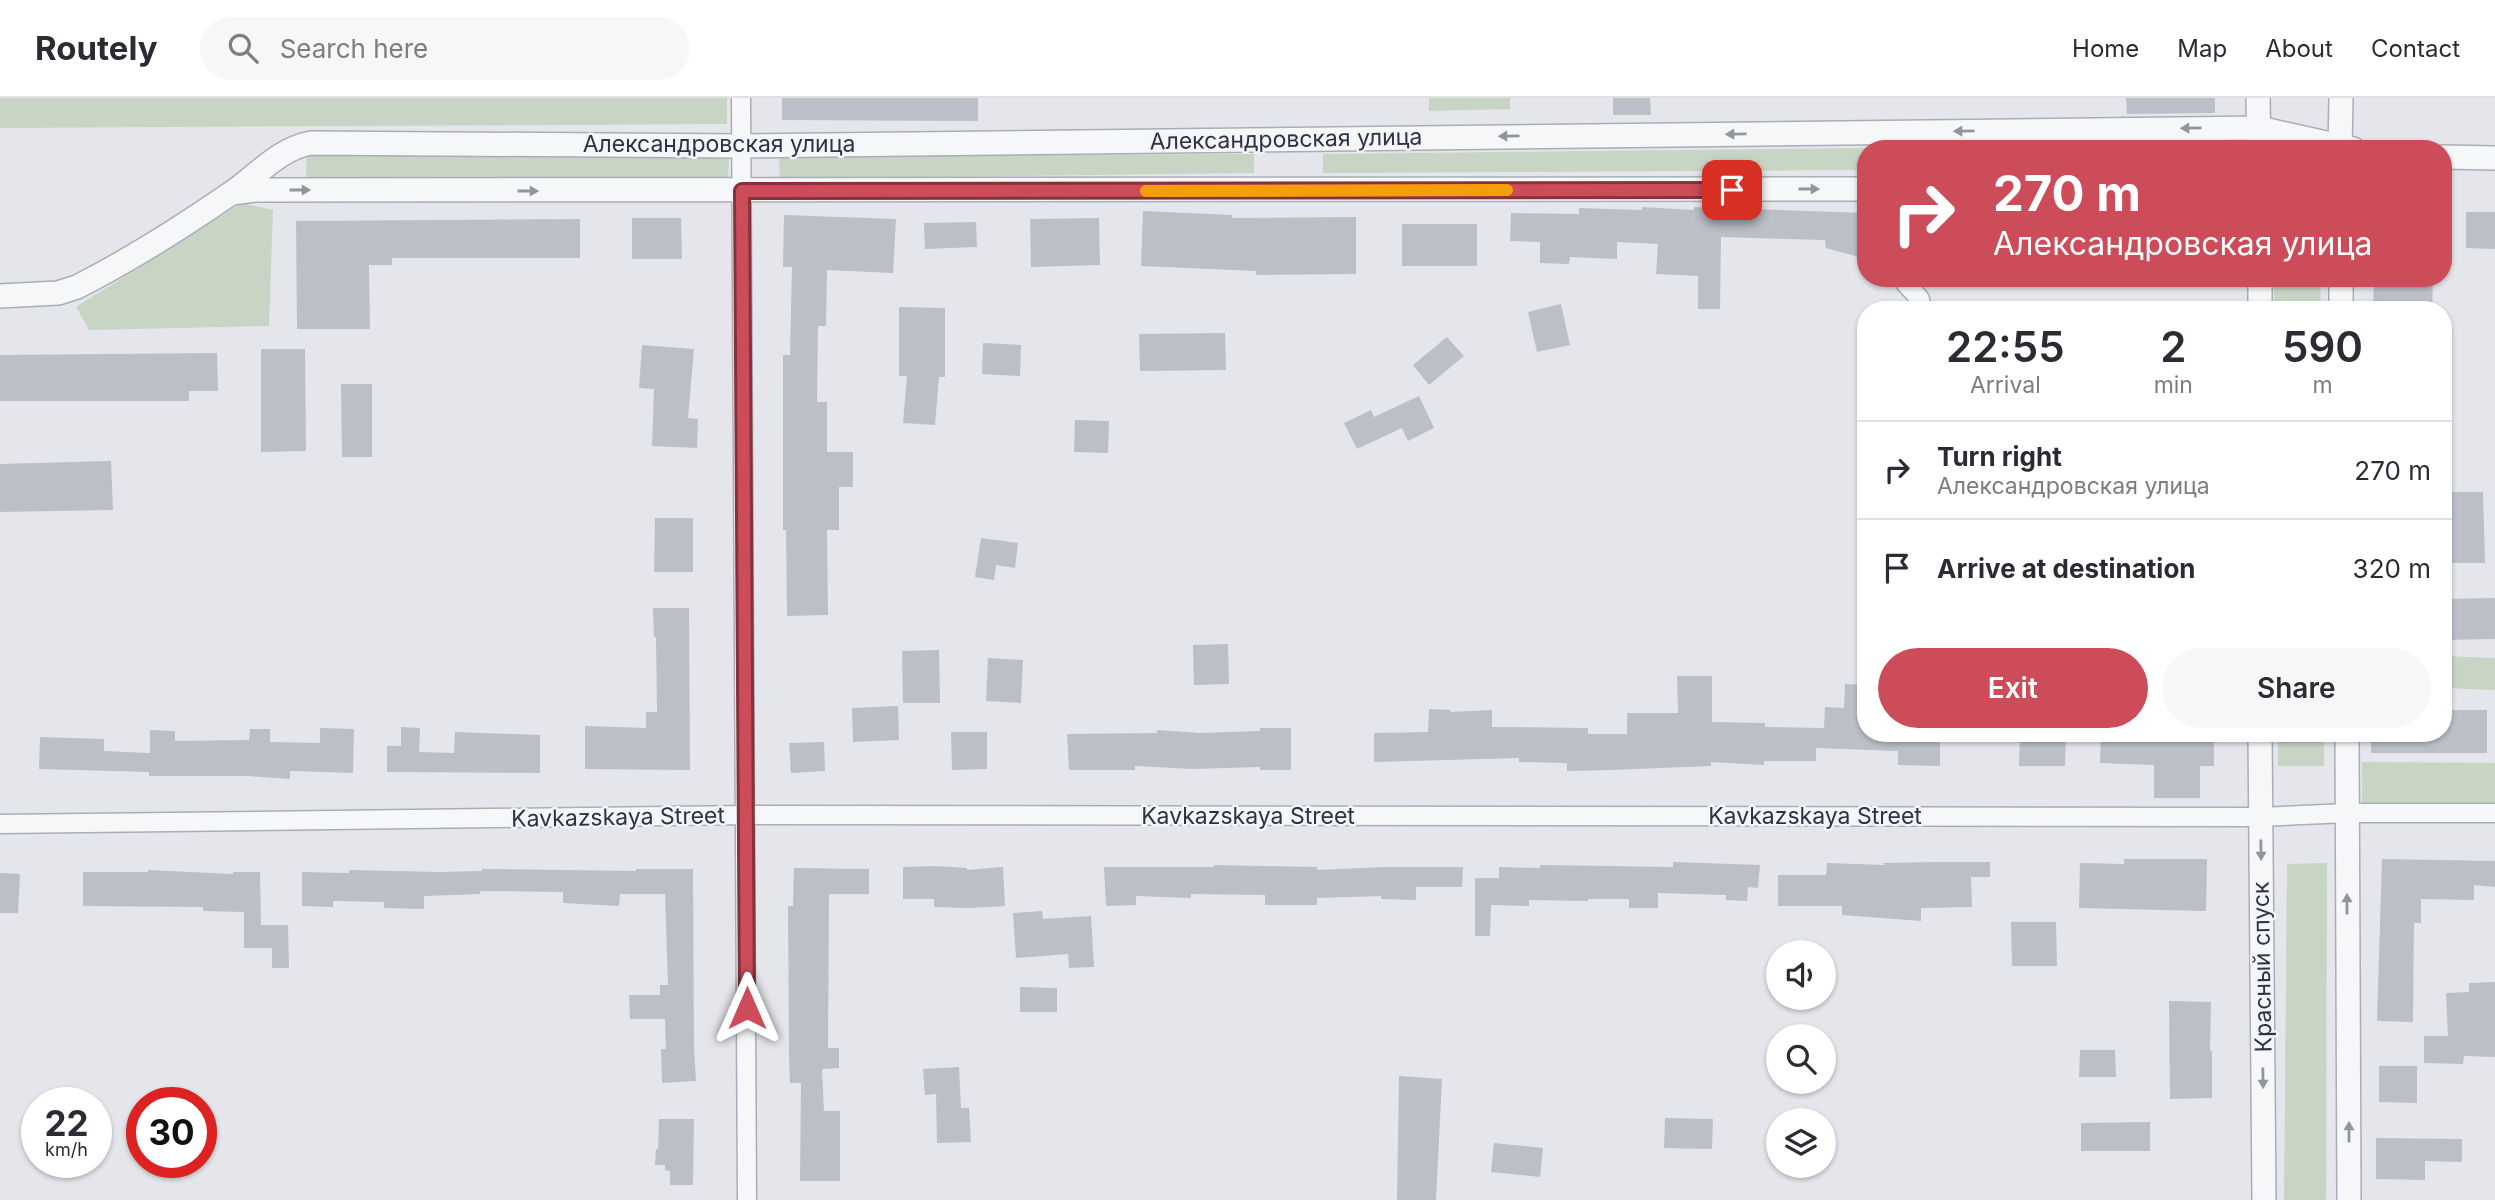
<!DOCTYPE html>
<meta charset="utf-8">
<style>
:root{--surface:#fff;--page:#f7f7f7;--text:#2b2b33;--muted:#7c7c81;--line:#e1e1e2;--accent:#cc4d59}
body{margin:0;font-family:Inter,sans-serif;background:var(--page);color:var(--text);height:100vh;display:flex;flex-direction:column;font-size:26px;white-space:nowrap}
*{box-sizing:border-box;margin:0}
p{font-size:23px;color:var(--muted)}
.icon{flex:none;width:38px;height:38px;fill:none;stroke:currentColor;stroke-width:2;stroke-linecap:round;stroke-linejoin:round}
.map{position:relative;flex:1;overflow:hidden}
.panel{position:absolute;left:1857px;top:203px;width:595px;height:441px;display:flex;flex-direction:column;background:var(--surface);border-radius:28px;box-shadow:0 2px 5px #0004}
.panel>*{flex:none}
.hud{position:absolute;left:1857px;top:42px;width:595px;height:147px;border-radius:28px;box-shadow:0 2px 5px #0004;background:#cc4d59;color:#fff;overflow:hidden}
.fabs{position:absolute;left:1766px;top:842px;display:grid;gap:14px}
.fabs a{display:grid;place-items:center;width:70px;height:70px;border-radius:50%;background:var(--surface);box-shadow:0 2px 5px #0004;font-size:35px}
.speed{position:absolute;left:21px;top:989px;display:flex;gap:14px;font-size:35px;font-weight:700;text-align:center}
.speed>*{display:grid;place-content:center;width:91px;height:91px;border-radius:50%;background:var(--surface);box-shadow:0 2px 5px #0004;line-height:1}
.speed small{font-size:18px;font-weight:400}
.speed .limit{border:10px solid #d22;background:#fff;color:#111}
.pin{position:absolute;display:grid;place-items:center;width:60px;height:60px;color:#fff;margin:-30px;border-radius:14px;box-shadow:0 4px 10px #0006}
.me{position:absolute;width:77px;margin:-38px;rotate:0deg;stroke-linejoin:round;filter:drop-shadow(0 0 5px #0008)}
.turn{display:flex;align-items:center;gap:24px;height:147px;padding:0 21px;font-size:32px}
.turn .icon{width:91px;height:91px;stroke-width:2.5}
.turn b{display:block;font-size:49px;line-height:60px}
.eta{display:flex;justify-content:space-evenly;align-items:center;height:119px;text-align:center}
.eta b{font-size:42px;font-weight:600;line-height:49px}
.action{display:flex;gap:14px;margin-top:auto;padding:14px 21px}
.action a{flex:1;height:80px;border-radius:42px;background:var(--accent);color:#fff;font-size:28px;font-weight:600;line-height:80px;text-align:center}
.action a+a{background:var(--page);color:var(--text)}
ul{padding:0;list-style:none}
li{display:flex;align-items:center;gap:21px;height:98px;padding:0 21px;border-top:2px solid var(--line)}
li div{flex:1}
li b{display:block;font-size:26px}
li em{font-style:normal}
header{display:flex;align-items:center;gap:42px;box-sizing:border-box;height:98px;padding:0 35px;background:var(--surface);border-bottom:2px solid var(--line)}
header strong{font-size:33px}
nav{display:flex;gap:38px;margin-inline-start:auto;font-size:24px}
.search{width:490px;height:63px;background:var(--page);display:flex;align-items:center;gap:18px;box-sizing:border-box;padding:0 24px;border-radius:38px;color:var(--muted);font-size:26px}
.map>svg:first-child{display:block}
.green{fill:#c8d5c5}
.building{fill:#bbbfc8}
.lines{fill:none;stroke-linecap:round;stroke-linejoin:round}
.minor-casing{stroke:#a9adb5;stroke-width:21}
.tertiary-casing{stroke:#a9adb5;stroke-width:26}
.minor{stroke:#f6f7f9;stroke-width:18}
.tertiary{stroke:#f6f7f9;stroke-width:23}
.oneway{fill:#91959e}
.route-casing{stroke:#85323a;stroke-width:18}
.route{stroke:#cc4d59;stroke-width:12}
.slow{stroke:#f59e0b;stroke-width:12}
.labels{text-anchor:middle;stroke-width:5;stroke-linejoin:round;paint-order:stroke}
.street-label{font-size:23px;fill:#2c3343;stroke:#f4f5f8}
</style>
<header>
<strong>Routely</strong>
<div class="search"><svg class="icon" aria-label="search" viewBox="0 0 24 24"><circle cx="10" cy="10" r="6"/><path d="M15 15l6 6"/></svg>Search here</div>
<nav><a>Home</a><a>Map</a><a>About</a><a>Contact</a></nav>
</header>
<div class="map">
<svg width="2495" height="1102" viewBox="0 0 2495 1102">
<rect width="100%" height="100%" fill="#e4e6eb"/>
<!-- green -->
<path class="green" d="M 0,0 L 727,0 L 727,26 L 0,30 Z
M 1429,0 L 1510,0 L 1510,11 L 1429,13 Z
M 2227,46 L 2228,51 L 1866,51 L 1865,72 L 1323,75 L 1323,56 Z
M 307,55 L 729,59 L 728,81 L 306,79 Z
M 1254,56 L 1254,75 L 780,81 L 779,58 Z
M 242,105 L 273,112 L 269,228 L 89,232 L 76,209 Z
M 2274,180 L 2320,180 L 2321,212 L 2274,212 Z
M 2443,558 L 2495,560 L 2495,592 L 2443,590 Z
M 2278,635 L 2324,635 L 2324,668 L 2278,668 Z
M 2362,664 L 2495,665 L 2495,708 L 2362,707 Z
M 2327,765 L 2326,1102 L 2284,1102 L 2287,766 Z"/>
<!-- building -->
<path class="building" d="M 782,0 L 978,0 L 978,23 L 782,22 Z
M 1613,0 L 1650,0 L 1651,17 L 1613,17 Z
M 2126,0 L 2215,0 L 2215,15 L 2127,16 Z
M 1642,109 L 1694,112 L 1694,109 L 1866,115 L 1866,161 L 1826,150 L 1825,142 L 1721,139 L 1720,211 L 1698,211 L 1698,178 L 1656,176 L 1658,146 L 1617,144 L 1617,161 L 1570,159 L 1569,166 L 1540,165 L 1540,144 L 1510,143 L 1511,115 L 1579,116 L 1579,110 L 1642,112 Z
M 1143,113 L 1232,117 L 1232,120 L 1356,119 L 1356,176 L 1256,177 L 1256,173 L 1141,168 Z
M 2466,114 L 2495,114 L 2495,151 L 2466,150 Z
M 784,117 L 896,121 L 893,175 L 827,172 L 826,228 L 818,228 L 817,304 L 827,304 L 827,354 L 853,354 L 853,389 L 839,389 L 839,432 L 827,432 L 828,517 L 787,518 L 786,432 L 783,432 L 783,257 L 790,257 L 792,169 L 783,169 Z
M 632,120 L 681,120 L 682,161 L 632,161 Z
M 1099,120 L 1100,167 L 1031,169 L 1030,121 Z
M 580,121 L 580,160 L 392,160 L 392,167 L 369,167 L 370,231 L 297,231 L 296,123 Z
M 976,124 L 977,149 L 925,151 L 924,125 Z
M 1402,126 L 1477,126 L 1477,168 L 1402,168 Z
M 2374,180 L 2433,180 L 2432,212 L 2373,212 Z
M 1561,206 L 1570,247 L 1537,254 L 1528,214 Z
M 899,209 L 945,210 L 945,279 L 939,279 L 935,327 L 903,325 L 907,278 L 899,278 Z
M 1225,235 L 1226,272 L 1140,273 L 1139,236 Z
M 1447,239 L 1464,258 L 1429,287 L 1413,267 Z
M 983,245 L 1021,247 L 1020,278 L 982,276 Z
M 642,247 L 694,251 L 688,320 L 698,321 L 697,350 L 652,348 L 654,291 L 639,290 Z
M 261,251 L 305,251 L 306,353 L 261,354 Z
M 217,255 L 218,293 L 189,293 L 189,303 L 0,303 L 0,257 Z
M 341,286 L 372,286 L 372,359 L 342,359 Z
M 1419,298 L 1434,330 L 1408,343 L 1402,330 L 1357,351 L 1344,325 L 1371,312 L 1374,319 Z
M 1075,322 L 1109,323 L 1108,355 L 1074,354 Z
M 111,363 L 113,412 L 0,414 L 0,366 Z
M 2445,394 L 2483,394 L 2485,465 L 2443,465 Z
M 655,420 L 693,420 L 693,474 L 654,474 Z
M 981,440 L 1018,445 L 1015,470 L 996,467 L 994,482 L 975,479 Z
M 2495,500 L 2495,541 L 2443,542 L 2443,501 Z
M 653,510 L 689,510 L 690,672 L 585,671 L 585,628 L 646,630 L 646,614 L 657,614 L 656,539 L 654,539 Z
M 1228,546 L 1229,586 L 1194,587 L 1193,547 Z
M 939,552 L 940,605 L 903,605 L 902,553 Z
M 988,560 L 1023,562 L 1021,605 L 986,603 Z
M 1677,578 L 1712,578 L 1712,624 L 1765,625 L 1765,629 L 1824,630 L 1825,609 L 1844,610 L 1845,586 L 1866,587 L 1866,635 L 1940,635 L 1940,668 L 1898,667 L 1898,653 L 1816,650 L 1816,663 L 1764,663 L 1764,667 L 1711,664 L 1711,668 L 1610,672 L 1567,673 L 1567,665 L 1519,664 L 1519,660 L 1374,664 L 1374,635 L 1428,634 L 1429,611 L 1450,612 L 1450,614 L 1492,612 L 1492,629 L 1588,630 L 1588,636 L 1627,636 L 1627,615 L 1678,615 Z
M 898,608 L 899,642 L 853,644 L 852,610 Z
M 2443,612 L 2487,612 L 2487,655 L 2371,655 L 2371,635 L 2443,635 Z
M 401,629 L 420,630 L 419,654 L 454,655 L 455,634 L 540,637 L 540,675 L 387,674 L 387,648 L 401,648 Z
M 320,630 L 354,631 L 353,675 L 290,673 L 290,681 L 248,678 L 149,678 L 149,674 L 39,671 L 40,639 L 104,641 L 104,653 L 150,655 L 150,632 L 175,633 L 175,643 L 249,642 L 250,631 L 270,631 L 270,644 L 320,645 Z
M 1260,630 L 1291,630 L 1291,672 L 1260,672 L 1260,669 L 1193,671 L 1135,668 L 1135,672 L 1069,672 L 1067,636 L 1157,635 L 1157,632 L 1200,635 L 1260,633 Z
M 951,634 L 987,634 L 987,671 L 952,672 Z
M 2020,635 L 2066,635 L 2065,668 L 2019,668 Z
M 2101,635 L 2214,635 L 2214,668 L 2200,668 L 2200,700 L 2154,700 L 2154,667 L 2100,665 Z
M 824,644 L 825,673 L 791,675 L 789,645 Z
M 2124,761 L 2207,761 L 2206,813 L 2079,810 L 2080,765 L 2124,766 Z
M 2382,761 L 2495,763 L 2495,789 L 2474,787 L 2474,802 L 2421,801 L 2421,825 L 2414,825 L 2413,924 L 2377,923 Z
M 1673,764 L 1760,767 L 1758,790 L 1748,789 L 1747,803 L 1726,802 L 1726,797 L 1658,795 L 1658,810 L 1629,810 L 1629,801 L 1588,801 L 1588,803 L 1529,802 L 1529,808 L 1491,807 L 1490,838 L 1475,838 L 1475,780 L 1499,780 L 1499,769 L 1540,770 L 1540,767 L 1673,769 Z
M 1937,764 L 1990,764 L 1990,779 L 1971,779 L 1972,809 L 1921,810 L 1921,823 L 1842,817 L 1842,808 L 1778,808 L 1778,777 L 1826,777 L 1827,765 L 1885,767 L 1883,765 Z
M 1214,767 L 1317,769 L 1317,772 L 1382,769 L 1463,769 L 1462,789 L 1416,789 L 1416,802 L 1381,801 L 1381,798 L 1317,800 L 1317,807 L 1265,807 L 1265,797 L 1191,796 L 1191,800 L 1136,798 L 1136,807 L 1106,808 L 1104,769 L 1214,769 Z
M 903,769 L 935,768 L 967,770 L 967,772 L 1003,769 L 1005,808 L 970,810 L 934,809 L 934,801 L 903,801 Z
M 794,770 L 869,771 L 869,796 L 829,796 L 828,950 L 839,950 L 839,970 L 822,971 L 824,1013 L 840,1013 L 840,1083 L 800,1083 L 801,985 L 790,985 L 789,957 L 788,808 L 793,808 Z
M 482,771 L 636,773 L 636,771 L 693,771 L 694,950 L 696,983 L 662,985 L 661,951 L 666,951 L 665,921 L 630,921 L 629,897 L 660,897 L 660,887 L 668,887 L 665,796 L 620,796 L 619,808 L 563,805 L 563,794 L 480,793 L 480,796 L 424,798 L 424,811 L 384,810 L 384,804 L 333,803 L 333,809 L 302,808 L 302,774 L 349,775 L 349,772 L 439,774 L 482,773 Z
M 148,772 L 233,776 L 233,774 L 260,774 L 261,827 L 288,827 L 289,870 L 272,870 L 272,850 L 244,850 L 244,814 L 203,813 L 203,809 L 83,808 L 83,774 L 148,774 Z
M 0,775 L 20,776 L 18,815 L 0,815 Z
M 1042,813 L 1043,821 L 1091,818 L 1094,869 L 1069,870 L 1068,856 L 1016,860 L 1013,815 Z
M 2011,824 L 2056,824 L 2057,868 L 2012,868 Z
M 2495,884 L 2495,959 L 2464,958 L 2463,966 L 2424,965 L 2424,938 L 2448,938 L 2446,895 L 2469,894 L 2469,885 Z
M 1020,889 L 1057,890 L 1057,914 L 1020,914 Z
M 2169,903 L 2211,904 L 2210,953 L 2212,953 L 2212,1000 L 2170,1001 Z
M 2080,952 L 2115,952 L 2116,979 L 2079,979 Z
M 2379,968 L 2417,968 L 2417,1005 L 2379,1004 Z
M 959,969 L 961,1010 L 969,1010 L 971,1044 L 937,1045 L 936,996 L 925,997 L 923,971 Z
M 1399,978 L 1442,981 L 1436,1102 L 1397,1102 Z
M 1665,1020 L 1713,1021 L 1712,1051 L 1664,1050 Z
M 659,1021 L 694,1021 L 693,1087 L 670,1087 L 670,1073 L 665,1072 L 665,1067 L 655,1067 L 656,1051 L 658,1051 Z
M 2150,1024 L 2150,1053 L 2081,1053 L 2081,1025 Z
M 2376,1040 L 2462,1041 L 2462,1064 L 2425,1063 L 2425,1082 L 2376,1081 Z
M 1494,1045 L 1543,1050 L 1540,1079 L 1491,1074 Z"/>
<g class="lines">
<defs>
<path id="minor" d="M 741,0 L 747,1102
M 1905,180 L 1905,185 L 1920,201 L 1922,212
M 0,726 L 747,717 L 2261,719 L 2347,715 L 2495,715"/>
<path id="tertiary" d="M 2258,0 L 2259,51
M 2340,51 L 2341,0
M 2443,59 L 2495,60
M 232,95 L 256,92 L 1866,91
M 2260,180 L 2260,212
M 2341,180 L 2341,212
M 0,198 L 58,195 L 77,189 C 130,162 182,129 230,96 C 257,78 278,51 311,45 L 742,48 L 2259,30 L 2353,51
M 2260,635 L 2264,1102
M 2347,635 L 2349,1102"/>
</defs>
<!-- minor casing -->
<use href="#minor" class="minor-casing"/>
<!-- tertiary casing -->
<use href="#tertiary" class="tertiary-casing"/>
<!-- minor -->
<use href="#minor" class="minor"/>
<!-- tertiary -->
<use href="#tertiary" class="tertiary"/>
</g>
<!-- one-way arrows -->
<defs><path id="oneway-solid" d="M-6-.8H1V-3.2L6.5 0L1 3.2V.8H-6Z" transform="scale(1.75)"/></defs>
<g class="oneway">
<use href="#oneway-solid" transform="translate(2191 30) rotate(179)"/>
<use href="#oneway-solid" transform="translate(1964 33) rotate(179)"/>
<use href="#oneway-solid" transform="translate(1736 36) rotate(179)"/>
<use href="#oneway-solid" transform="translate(1509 38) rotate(179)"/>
<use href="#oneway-solid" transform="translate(1809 91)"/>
<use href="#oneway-solid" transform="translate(300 92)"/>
<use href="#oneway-solid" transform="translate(528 93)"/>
<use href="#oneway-solid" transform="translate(2261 752) rotate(89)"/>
<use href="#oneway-solid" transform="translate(2347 806) rotate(-90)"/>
<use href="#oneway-solid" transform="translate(2263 980) rotate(89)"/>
<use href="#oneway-solid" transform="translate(2349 1034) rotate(-90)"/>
</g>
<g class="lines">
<defs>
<path id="route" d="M 747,910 L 742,93 L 1732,92"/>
</defs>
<!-- route casing -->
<use href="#route" class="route-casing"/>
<!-- route -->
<use href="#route" class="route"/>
<!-- slow -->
<path class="slow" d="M 1146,93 L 1507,92"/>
</g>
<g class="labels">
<!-- street labels -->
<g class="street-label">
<text transform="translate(1286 41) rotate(-1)" y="8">Александровская улица</text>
<text x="719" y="54">Александровская улица</text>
<text x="1248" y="726">Kavkazskaya Street</text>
<text x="1815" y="726">Kavkazskaya Street</text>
<text transform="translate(618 719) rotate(-1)" y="8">Kavkazskaya Street</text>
<text transform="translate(2262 869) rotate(-91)" y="8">Красный спуск</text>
</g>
</g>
</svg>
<div class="fabs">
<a><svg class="icon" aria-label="sound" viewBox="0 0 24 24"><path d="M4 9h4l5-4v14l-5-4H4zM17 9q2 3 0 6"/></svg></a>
<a><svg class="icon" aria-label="search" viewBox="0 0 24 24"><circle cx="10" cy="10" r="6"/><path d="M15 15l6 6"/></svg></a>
<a><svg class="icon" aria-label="layers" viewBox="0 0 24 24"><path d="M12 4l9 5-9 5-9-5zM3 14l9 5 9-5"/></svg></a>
</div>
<div class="speed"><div>22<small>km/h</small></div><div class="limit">30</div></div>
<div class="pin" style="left:1732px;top:92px;background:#d93025"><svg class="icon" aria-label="arrive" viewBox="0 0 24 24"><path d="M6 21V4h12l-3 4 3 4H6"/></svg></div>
<svg class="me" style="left:747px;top:910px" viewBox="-20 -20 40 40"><path d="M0-17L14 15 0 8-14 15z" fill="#cc4d59" stroke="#fff" stroke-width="4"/></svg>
<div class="hud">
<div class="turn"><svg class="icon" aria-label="right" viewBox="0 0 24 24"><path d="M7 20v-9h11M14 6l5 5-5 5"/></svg><div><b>270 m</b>Александровская улица</div></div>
</div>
<section class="panel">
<div class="eta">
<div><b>22:55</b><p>Arrival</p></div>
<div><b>2</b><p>min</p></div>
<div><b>590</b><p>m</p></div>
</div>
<ul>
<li><svg class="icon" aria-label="right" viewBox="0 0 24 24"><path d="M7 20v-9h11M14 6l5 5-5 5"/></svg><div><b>Turn right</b><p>Александровская улица</p></div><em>270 m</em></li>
<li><svg class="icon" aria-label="arrive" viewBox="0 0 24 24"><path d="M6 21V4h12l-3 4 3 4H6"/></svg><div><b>Arrive at destination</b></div><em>320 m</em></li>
</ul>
<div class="action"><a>Exit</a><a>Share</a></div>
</section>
</div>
